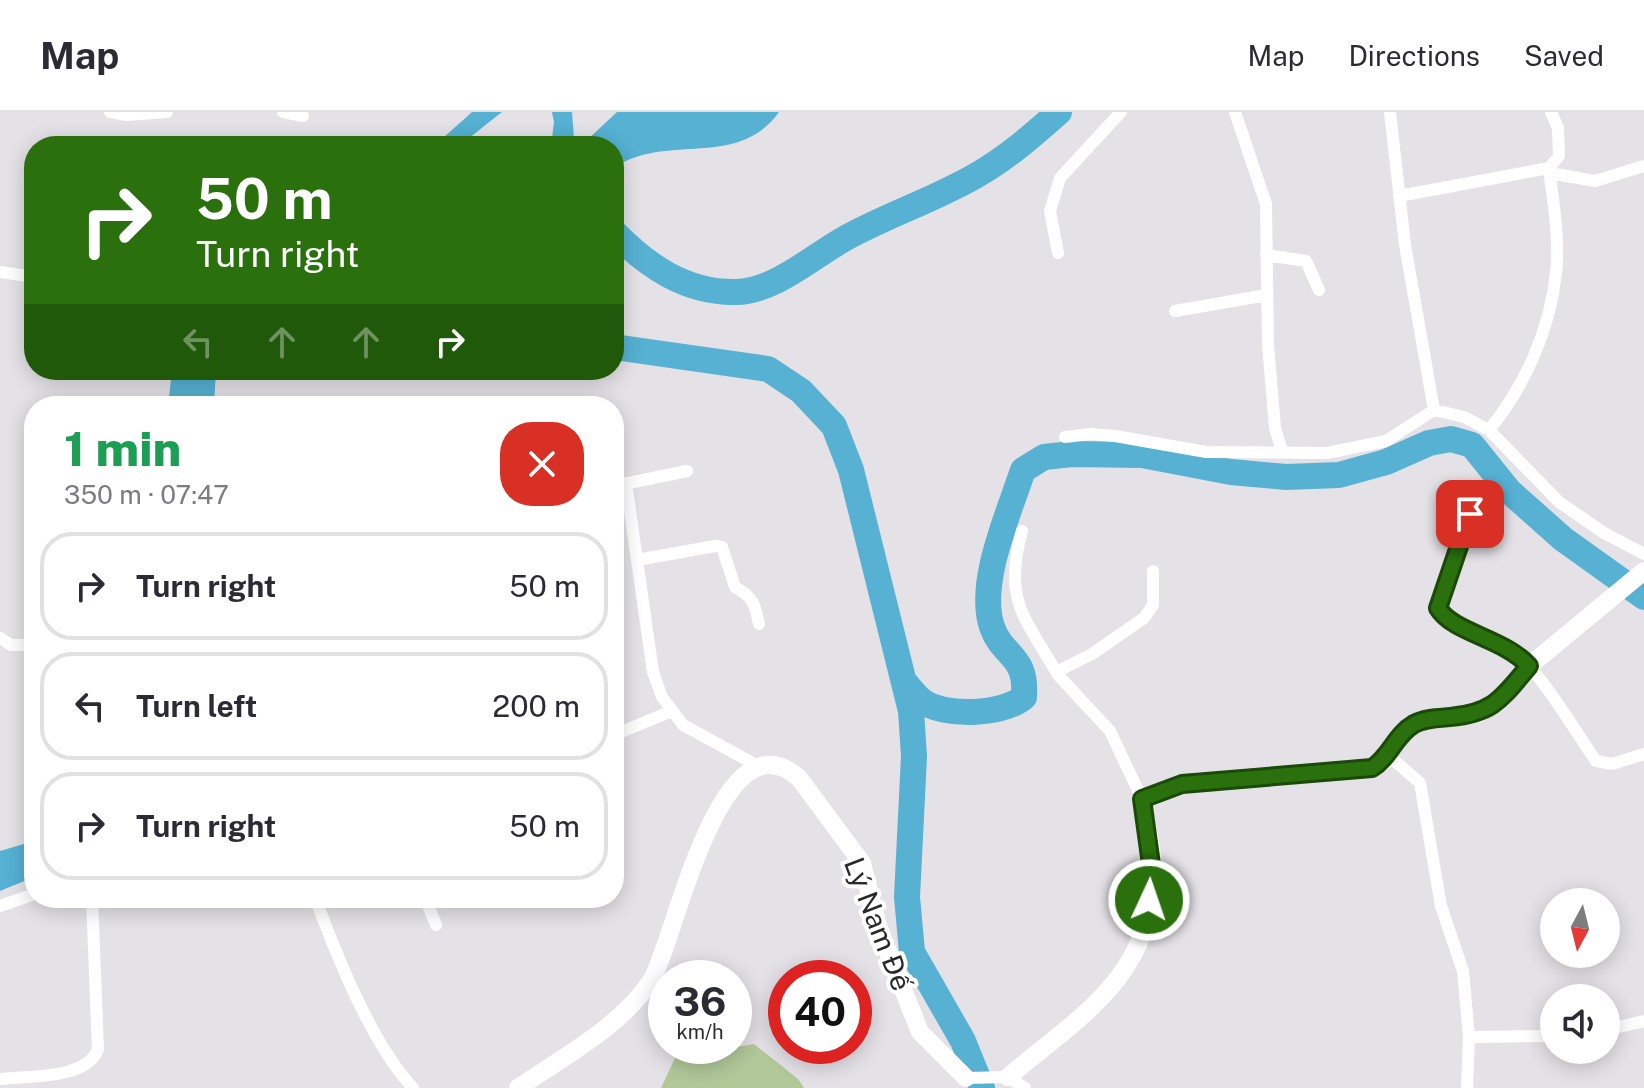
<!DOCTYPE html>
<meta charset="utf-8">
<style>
:root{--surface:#fff;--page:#f7f7f7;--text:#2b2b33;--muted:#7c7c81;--line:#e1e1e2}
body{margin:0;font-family:"Public Sans",sans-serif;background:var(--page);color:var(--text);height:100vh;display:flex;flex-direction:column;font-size:30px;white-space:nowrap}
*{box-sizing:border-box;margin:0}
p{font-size:26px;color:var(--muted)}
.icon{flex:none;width:44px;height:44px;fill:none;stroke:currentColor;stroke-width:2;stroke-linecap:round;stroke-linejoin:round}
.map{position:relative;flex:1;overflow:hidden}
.details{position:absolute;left:24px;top:284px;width:600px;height:512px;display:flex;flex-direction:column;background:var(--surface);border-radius:32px;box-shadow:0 4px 20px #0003}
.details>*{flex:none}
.hud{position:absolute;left:24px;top:24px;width:600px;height:244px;border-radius:32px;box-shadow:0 4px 20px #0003;background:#2a700d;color:#fff;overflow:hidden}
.needle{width:52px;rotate:187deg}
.controls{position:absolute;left:1540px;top:776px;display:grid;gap:16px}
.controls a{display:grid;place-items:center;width:80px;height:80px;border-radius:50%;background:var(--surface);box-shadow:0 4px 20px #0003;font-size:40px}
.speed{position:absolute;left:648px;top:848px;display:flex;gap:16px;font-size:40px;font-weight:700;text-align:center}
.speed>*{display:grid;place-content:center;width:104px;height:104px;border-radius:50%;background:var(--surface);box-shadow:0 4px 20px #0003;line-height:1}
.speed small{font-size:20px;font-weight:400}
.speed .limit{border:12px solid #d22;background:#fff;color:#111}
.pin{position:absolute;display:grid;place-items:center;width:68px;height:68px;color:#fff;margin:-34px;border-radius:16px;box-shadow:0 4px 12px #0006}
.me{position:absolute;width:88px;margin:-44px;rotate:3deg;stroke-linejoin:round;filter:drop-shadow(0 0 6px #0008)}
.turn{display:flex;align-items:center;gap:28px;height:168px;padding:0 40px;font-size:36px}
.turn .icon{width:104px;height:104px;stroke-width:2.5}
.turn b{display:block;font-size:56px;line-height:68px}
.lanes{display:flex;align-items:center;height:76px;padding:0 40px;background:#0003;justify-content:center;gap:40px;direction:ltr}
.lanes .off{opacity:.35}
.round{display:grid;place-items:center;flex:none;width:84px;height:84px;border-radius:32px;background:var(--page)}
.overview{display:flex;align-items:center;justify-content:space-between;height:136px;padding:0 40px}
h1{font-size:48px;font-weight:800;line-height:60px;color:#1e9e55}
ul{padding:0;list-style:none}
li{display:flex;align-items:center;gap:24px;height:108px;margin:0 16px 12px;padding:0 24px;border:4px solid var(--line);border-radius:32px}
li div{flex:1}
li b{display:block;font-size:30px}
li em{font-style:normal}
header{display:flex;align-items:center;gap:48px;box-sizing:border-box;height:112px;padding:0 40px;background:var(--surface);border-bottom:2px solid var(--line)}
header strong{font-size:38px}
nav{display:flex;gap:44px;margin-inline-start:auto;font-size:28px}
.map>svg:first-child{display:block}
.green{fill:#b2c899}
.water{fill:#56b1d3}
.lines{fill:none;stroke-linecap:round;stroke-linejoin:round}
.river{stroke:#56b1d3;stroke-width:26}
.street{stroke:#fff;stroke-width:12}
.secondary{stroke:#fff;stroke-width:18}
.route-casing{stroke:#1b4908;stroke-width:20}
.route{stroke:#2a700d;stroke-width:14}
.labels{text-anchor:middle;stroke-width:8;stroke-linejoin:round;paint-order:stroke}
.street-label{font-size:28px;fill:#29282a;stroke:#fff}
</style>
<header>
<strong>Map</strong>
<nav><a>Map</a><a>Directions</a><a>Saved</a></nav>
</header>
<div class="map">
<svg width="1644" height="976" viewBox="0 0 1644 976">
<rect width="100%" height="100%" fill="#e4e2e7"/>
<!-- green -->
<path class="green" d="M 754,932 L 798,967 L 804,976 L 661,976 L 675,946 Z"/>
<!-- water -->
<path class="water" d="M 472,0 L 502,0 L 459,34 L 434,34 Z
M 552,0 L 572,0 L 574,27 L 579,32 L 585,30 L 617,0 L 779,0 C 738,58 665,20 614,56 L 614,34 L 551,34 L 554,10 Z
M 172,258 L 216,258 L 214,294 L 168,294 Z
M 34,729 L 34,765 L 0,779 L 0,739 Z"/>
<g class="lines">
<!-- river -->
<path class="river" d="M 614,120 C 647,154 686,181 736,180 C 775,179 812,145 844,127 C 887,103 934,88 977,63 C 1007,46 1033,23 1059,0
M 614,235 L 768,257 L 801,279 L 834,314 L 851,358 L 911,599 L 914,644 L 907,785 L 912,840 L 963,929 L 982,976
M 904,569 C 909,575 915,583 921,588 C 943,606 1004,603 1024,585 C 1027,542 1003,546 992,515 C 977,471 1009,401 1023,358 L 1044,345 L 1072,342 L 1142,343 L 1231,360 L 1286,365 L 1339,363 L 1386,350 L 1429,331 L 1451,327 L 1472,333 L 1509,379 L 1563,427 L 1644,485"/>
<!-- street -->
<path class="street" d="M 110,0 L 127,3 L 167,0
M 283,0 L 303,4
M 1235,0 L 1266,92 L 1268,233 L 1275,316 L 1282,339
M 1390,0 L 1405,133 L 1434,298
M 1550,61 L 1595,69 L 1644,54
M 1399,84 L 1549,56
M 1058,141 L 1050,99 L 1060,66 L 1121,0
M 1266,143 L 1306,149 L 1319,178
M 0,160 L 34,165
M 1175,199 L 1267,183
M 1489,318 C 1525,274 1550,218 1556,161 C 1560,128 1553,90 1549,56 L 1559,44 L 1558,16 L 1551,0
M 1065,325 L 1090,322 L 1115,324 L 1206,340 L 1327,341 L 1386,329 L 1434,298 L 1464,305 L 1489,318 L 1559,390 L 1604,421 L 1644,442
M 626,371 L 653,560 L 662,585 L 683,613 L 760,655
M 614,374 L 687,359
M 1470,402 L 1438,496 C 1455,523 1499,524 1522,547 C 1548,572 1575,619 1596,649 L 1612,652 L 1644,642
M 1022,419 C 1003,489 1024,504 1058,563
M 637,448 L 715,434 L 722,435 L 735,475 C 753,485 755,492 759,512
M 0,526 L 11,533 L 34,533
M 614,623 L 672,599
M 1388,643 L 1420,671 L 1441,794 L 1463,859 L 1469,925
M 1142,687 L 1110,619 L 1058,563 L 1062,557 L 1092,542 L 1144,506 L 1153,493 L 1153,459
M 315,786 C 337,844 371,931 413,976
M 425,786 L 436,813
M 0,794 L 34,782
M 1606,918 L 1644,909
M 966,966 L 1008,965 L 1025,976
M 0,967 C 29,964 88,967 98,937 L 92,786
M 1467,976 L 1469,925 L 1554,924"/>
<!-- secondary -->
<path class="secondary" d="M 1008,965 C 1076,907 1150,867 1153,766 C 1154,740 1146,713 1142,687 L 1182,672 L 1372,656 L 1385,648 L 1399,623 L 1413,613 L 1426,607 L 1477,602 L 1500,589 L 1529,554 L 1644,459
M 518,976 C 563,945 619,916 651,869 C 674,833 719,595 799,666 L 862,751 L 878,815 L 920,920 L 966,966"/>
</g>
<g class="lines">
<defs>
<path id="route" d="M 1149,788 L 1153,767 L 1142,687 L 1182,672 L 1372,656 C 1390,645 1395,623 1414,612 C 1425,606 1438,606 1450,605 C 1494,601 1502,586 1529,554 C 1504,526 1453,521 1438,496 L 1470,402"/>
</defs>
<!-- route casing -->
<use href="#route" class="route-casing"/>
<!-- route -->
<use href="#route" class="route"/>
</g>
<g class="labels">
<!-- street labels -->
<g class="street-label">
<text transform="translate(878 812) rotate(69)" y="10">Lý Nam Đế</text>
</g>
</g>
</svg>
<div class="controls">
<a><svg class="needle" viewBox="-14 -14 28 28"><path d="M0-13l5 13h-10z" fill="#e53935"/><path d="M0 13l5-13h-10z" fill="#7c7c81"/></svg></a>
<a><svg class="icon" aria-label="sound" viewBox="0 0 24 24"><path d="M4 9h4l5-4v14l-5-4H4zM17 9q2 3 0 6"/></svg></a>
</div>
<div class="speed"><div>36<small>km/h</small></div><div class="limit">40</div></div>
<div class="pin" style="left:1470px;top:402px;background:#d93025"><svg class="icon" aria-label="arrive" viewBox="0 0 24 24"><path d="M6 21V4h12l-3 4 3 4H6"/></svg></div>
<svg class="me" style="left:1149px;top:788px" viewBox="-20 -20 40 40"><circle r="17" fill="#2a700d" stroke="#fff" stroke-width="3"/><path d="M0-11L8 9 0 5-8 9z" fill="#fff"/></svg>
<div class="hud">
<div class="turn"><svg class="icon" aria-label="right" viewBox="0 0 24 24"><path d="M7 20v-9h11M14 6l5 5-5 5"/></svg><div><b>50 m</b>Turn right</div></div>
<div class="lanes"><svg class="icon off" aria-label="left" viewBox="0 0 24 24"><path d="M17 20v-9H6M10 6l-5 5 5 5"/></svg><svg class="icon off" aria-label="ahead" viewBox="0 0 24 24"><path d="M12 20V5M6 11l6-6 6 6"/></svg><svg class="icon off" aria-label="ahead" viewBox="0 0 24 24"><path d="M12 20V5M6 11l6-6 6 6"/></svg><svg class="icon" aria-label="right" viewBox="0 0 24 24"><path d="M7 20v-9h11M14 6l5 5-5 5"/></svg></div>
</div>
<section class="details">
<div class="overview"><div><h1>1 min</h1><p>350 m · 07:47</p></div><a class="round" style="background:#d93025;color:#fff"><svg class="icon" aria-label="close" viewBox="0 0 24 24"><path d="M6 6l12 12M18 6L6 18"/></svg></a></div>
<ul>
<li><svg class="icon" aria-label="right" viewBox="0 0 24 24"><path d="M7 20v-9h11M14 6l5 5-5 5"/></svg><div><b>Turn right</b></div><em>50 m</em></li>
<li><svg class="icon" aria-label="left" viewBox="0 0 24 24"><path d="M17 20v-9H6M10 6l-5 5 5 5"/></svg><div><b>Turn left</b></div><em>200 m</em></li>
<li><svg class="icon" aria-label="right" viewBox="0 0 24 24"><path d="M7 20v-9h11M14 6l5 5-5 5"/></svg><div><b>Turn right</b></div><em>50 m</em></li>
</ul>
</section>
</div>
